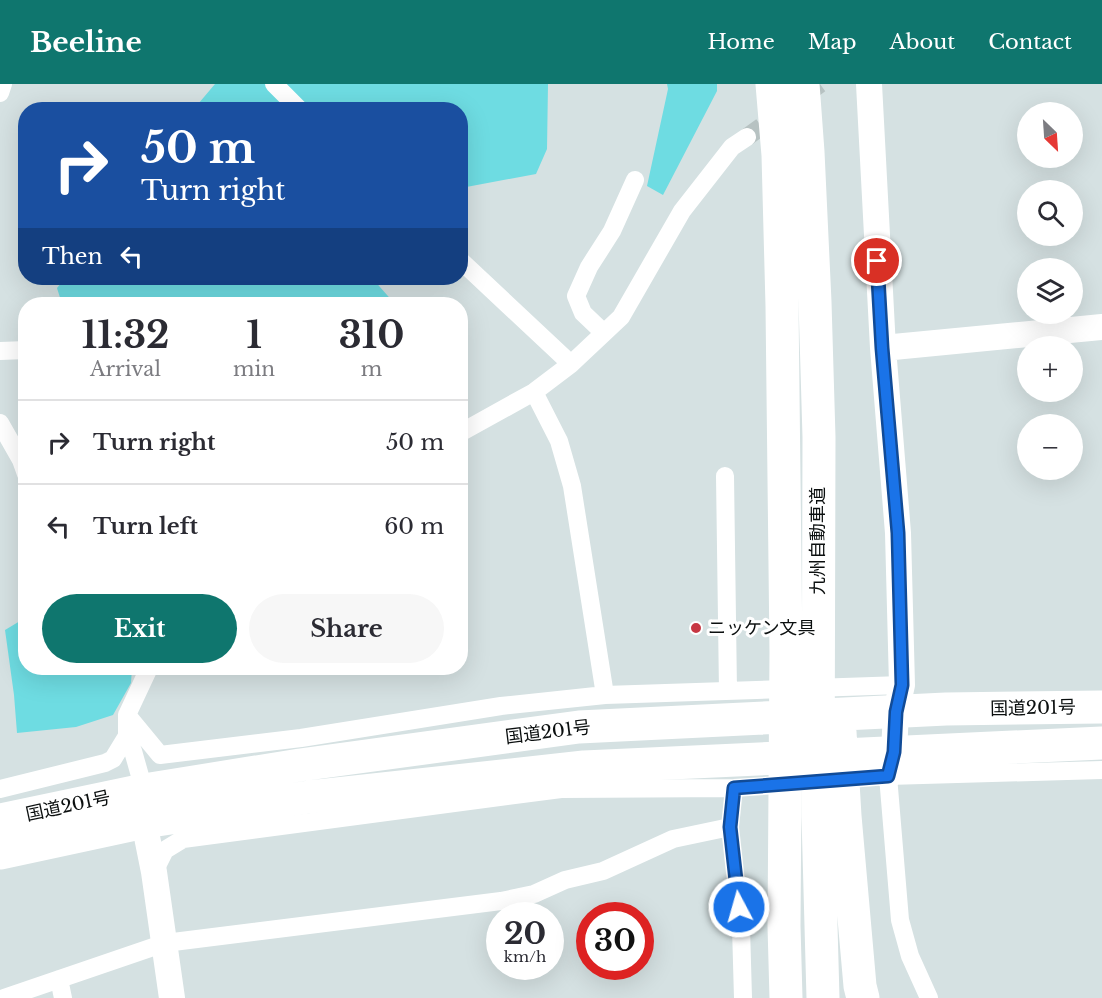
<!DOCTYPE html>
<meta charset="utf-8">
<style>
:root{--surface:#fff;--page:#f7f7f7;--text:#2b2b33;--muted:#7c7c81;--line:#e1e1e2;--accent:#0f766e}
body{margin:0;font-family:"Libre Baskerville","Noto Sans JP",serif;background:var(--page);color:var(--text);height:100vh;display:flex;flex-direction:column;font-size:22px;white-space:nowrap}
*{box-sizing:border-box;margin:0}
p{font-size:20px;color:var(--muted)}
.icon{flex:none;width:33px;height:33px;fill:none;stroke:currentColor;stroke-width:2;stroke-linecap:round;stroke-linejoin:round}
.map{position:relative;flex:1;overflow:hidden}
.side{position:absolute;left:18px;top:213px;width:450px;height:378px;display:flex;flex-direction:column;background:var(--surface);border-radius:24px;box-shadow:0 6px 24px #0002}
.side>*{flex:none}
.top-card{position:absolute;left:18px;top:18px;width:450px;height:183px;border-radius:24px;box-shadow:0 6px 24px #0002;background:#1a4fa0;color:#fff;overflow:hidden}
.needle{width:39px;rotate:155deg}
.controls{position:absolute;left:1017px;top:18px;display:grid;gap:12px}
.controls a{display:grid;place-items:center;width:66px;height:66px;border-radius:50%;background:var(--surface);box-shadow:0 6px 24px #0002;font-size:30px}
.speed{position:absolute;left:486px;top:818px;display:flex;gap:12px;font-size:30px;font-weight:700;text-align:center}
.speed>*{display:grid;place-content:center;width:78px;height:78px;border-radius:50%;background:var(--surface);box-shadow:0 6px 24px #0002;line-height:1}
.speed small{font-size:15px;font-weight:400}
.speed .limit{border:9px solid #d22;background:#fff;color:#111}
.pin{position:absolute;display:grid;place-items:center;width:51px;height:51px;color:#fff;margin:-26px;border:3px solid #fff;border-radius:50%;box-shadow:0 2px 6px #0007}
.me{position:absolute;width:66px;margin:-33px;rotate:354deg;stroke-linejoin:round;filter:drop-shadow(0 0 4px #0008)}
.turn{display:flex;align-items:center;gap:21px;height:126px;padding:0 24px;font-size:27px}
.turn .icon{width:78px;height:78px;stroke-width:2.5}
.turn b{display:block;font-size:42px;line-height:51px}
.then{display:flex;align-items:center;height:57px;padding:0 24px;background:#0003;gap:12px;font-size:22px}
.eta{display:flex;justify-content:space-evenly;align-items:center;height:102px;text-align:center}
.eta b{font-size:36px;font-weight:700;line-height:42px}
.primary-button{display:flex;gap:12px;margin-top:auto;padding:12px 24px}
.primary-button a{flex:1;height:69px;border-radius:36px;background:var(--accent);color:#fff;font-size:24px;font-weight:700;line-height:69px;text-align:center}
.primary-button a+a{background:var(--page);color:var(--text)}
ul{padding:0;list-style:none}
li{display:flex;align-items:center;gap:18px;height:84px;padding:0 24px;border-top:2px solid var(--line)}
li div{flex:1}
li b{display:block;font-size:22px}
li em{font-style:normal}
header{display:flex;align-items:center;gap:36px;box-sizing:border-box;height:84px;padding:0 30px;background:var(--accent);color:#fff}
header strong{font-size:28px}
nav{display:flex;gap:33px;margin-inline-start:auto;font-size:21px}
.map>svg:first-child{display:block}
.green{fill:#6edce2}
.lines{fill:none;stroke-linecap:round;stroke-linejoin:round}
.street-tunnel{stroke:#b7c2c2;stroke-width:18;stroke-dasharray:18 9;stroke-linecap:butt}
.street{stroke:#fff;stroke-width:18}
.secondary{stroke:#fff;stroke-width:26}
.highway{stroke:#fff;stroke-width:33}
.route-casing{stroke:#114b97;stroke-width:15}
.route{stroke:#1a73e8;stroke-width:10}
.poi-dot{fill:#c73743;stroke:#fff;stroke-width:2}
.labels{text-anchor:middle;stroke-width:6;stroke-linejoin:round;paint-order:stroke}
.street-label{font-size:18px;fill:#0b0f0f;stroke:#fff}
.poi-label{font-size:18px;fill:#0b0f0f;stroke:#fff;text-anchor:start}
</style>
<header>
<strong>Beeline</strong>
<nav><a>Home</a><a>Map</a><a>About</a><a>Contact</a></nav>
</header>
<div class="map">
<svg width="1102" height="914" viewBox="0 0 1102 914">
<rect width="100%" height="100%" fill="#d5e1e2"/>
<!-- green -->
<path class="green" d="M 215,0 L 548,0 L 547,65 L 536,90 L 461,104 L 460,26 L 193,26 Z
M 667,0 L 717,0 L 717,7 L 663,111 L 647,102 L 668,5 Z
M 65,194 L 372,194 L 395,220 L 62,220 L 57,204 Z
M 25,507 L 26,584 L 132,584 L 131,599 L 113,631 L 76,643 L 17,649 L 14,611 L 5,546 L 25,534 Z"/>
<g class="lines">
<!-- street-tunnel -->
<path class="street-tunnel" d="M 747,53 L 820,0"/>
<!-- street -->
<path class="street" d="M 274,0 L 300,26
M 0,9 L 3,0
M 460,176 L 571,280
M 604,249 L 583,229 L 576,212 L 589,183 L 612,147 L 635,96
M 0,267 L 26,266
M 534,308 L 559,357 L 572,402 L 605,611
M 0,339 L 21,376 L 26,390
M 460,349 L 534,308 L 571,280 L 621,233 L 682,127 L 732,63 L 747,53
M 725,392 L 728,607
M 127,631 L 160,671 L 301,654 L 501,622 L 605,611 L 902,601
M 888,692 L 900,836 L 910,872 L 929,914
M 837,696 L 888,692 L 1102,686
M 734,704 L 730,743 L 741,843 L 743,914
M 0,705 L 105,679 L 113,675 L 127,652
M 144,706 L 133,667 L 127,652 L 127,631 L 149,584
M 154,788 L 165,766 L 183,755 L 561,705 L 734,704 L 792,700
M 59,895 L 63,914
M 4,914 L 165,859 L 501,817 L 534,810 L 565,796 L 603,787 L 673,755 L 730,743"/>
<!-- secondary -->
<path class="secondary" d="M 869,0 L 883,264 L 898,449 L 902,601 L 896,628 L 894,668 L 888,692
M 883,264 L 1102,243
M 144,721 L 144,738 L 154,788 L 172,914"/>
<!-- highway -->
<path class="highway" d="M 772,0 L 778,71 L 782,222 L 786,568 L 784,842 L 786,914
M 803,0 L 808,68 L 815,218 L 819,353 L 818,733 L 823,914
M 840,648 L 845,732 L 860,902 L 863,914
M 0,736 L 144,706 L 300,681 L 579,643 L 946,625 L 1102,623
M 0,769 L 144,738 L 309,713 L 584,683 L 1102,659"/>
</g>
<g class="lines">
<defs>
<path id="route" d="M 739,823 L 730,743 L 734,704 L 888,692 L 894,668 L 896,628 L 902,601 L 898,449 L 882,264 L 877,177"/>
</defs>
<!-- route casing -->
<use href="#route" class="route-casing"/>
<!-- route -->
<use href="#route" class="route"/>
</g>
<!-- markers -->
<circle class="poi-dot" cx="696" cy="544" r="6"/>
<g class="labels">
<!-- street labels -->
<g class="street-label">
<text transform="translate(818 457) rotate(-90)" y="6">九州自動車道</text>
<text transform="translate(1033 624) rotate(-1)" y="6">国道201号</text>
<text transform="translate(548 648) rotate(-7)" y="6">国道201号</text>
<text transform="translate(68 722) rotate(-12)" y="6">国道201号</text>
</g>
<!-- poi labels -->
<g class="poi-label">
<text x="708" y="550">ニッケン文具</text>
</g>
</g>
</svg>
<div class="controls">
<a><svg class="needle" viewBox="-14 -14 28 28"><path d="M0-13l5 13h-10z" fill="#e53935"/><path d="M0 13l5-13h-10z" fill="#7c7c81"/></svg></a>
<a><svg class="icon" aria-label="search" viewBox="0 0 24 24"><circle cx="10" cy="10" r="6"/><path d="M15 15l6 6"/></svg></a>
<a><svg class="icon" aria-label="layers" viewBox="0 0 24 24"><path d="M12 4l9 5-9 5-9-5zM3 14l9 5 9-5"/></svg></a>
<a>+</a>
<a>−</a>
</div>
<div class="speed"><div>20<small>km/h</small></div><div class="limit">30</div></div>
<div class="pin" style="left:877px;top:177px;background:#d93025"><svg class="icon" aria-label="arrive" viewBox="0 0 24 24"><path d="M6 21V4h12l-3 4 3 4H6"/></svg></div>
<svg class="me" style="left:739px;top:823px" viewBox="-20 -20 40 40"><circle r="17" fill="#1a73e8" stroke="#fff" stroke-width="3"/><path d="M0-11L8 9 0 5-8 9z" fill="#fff"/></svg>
<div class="top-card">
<div class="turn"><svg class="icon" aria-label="right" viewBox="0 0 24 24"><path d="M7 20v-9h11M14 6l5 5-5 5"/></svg><div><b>50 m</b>Turn right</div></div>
<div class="then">Then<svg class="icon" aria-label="left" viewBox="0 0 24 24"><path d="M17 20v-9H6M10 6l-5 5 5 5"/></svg></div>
</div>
<section class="side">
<div class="eta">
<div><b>11:32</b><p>Arrival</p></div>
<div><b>1</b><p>min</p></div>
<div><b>310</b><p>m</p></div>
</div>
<ul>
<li><svg class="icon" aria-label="right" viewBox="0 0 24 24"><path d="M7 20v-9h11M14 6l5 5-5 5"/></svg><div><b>Turn right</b></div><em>50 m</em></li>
<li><svg class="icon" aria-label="left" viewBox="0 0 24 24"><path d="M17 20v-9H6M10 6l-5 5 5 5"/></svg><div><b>Turn left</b></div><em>60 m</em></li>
</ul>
<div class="primary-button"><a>Exit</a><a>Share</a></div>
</section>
</div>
